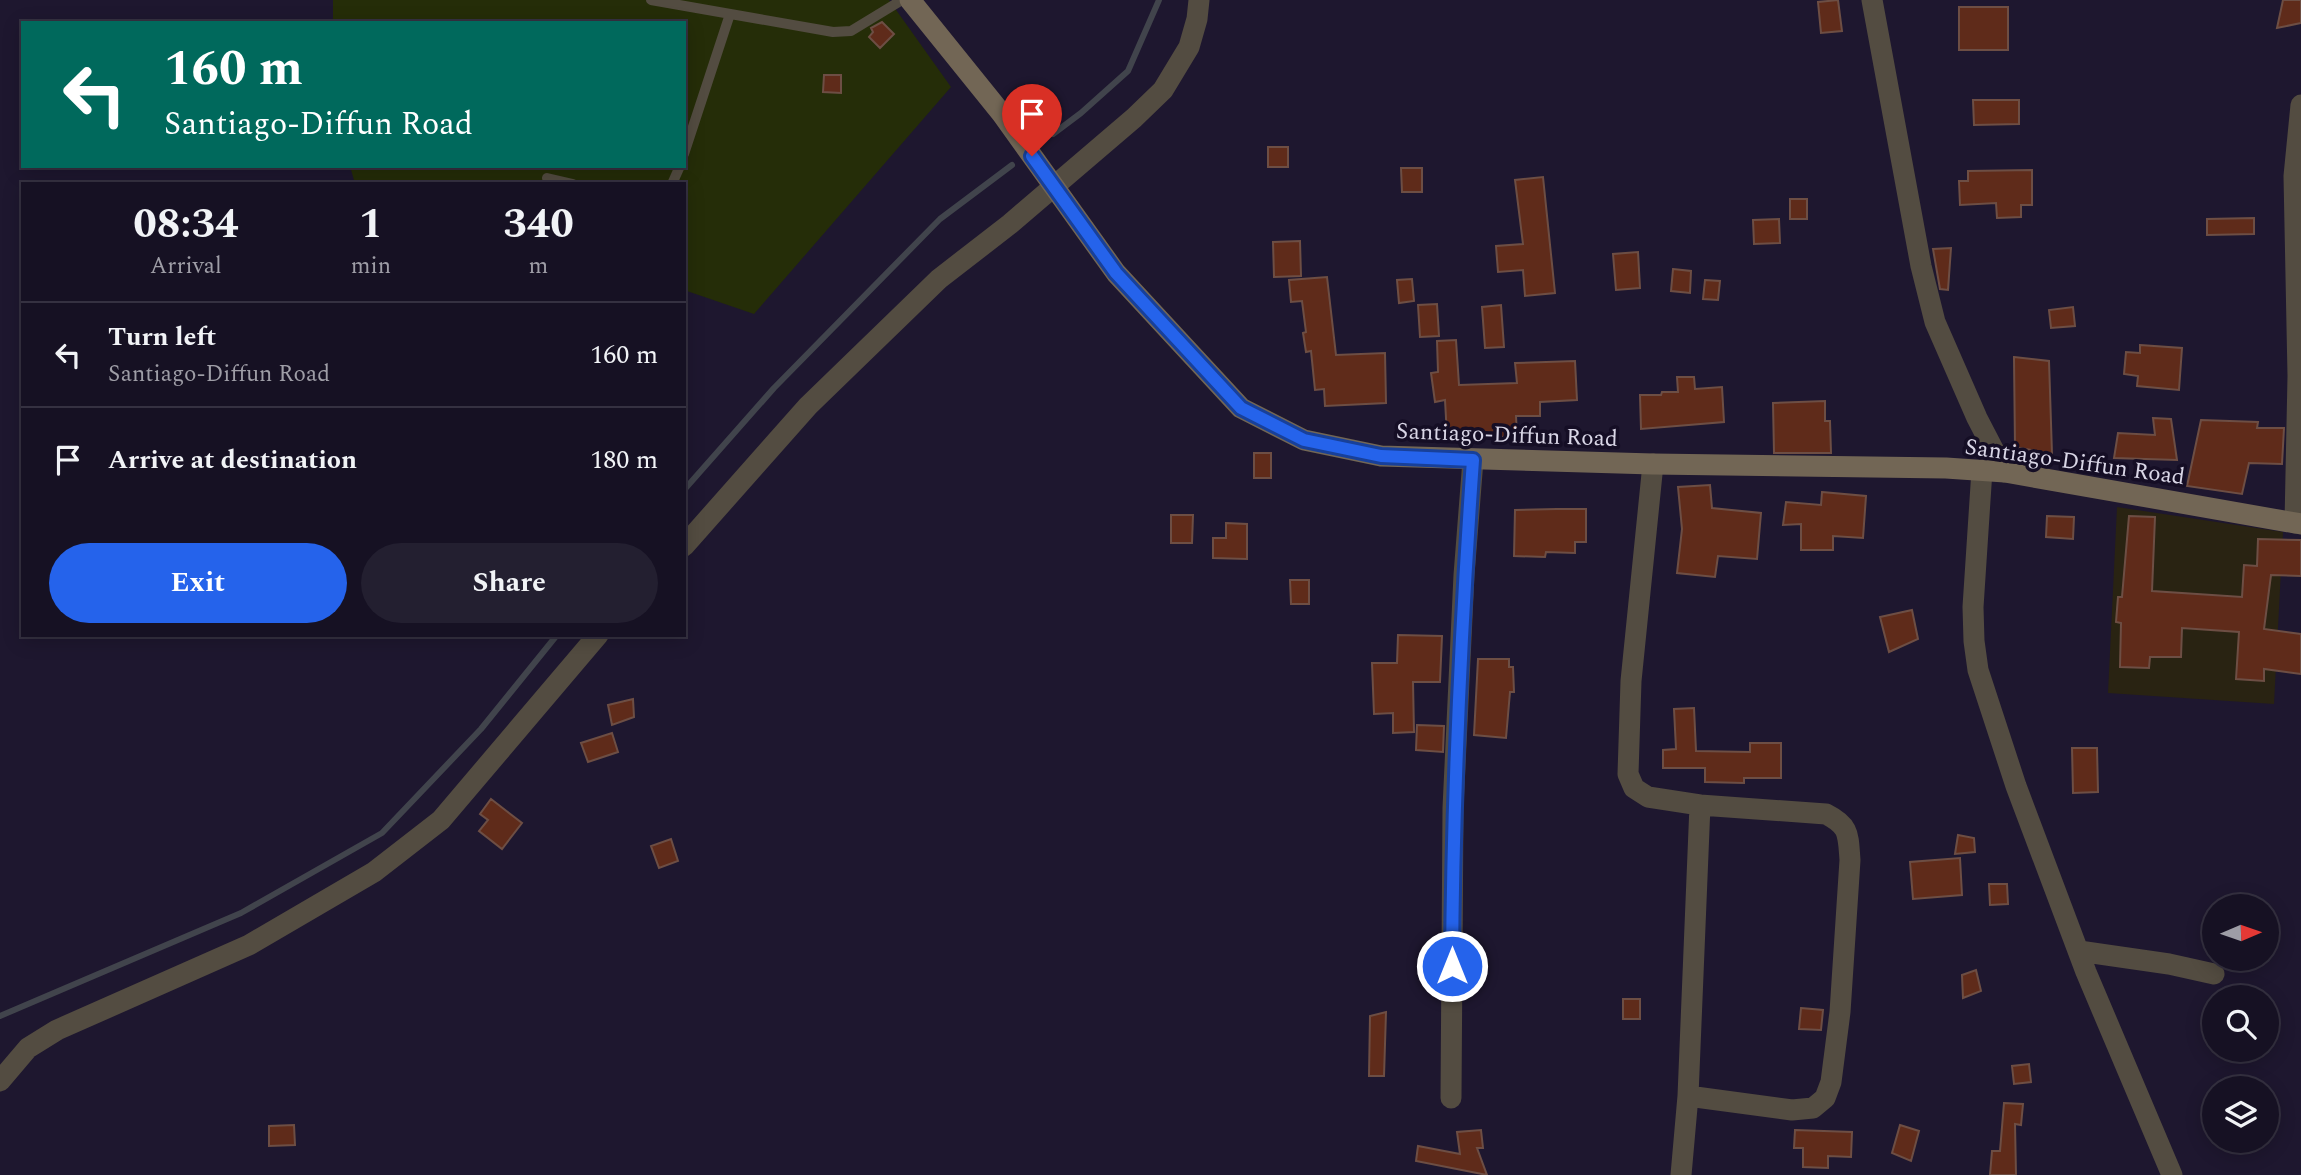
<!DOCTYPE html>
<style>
:root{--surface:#161123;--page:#231f30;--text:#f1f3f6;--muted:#9e9da6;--line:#353141;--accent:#2563eb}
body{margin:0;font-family:Spectral,serif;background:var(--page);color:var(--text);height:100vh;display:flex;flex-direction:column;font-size:26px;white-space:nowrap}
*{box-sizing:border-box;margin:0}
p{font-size:23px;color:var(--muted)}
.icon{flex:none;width:38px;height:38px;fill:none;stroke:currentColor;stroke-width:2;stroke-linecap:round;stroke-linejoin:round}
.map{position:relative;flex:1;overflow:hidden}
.panel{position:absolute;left:21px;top:182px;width:665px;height:455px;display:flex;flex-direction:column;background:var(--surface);border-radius:0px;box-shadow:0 4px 18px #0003,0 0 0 2px var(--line)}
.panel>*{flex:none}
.top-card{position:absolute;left:21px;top:21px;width:665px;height:147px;border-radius:0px;box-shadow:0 4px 18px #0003,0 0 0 2px var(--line);background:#00695c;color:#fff;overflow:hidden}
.needle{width:46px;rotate:88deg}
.fabs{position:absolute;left:2202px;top:894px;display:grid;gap:14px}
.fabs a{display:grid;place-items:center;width:77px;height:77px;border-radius:50%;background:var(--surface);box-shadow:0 4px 18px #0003,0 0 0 2px var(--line);font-size:35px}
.pin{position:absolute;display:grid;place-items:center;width:60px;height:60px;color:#fff;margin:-72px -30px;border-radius:50% 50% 50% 0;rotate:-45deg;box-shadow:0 0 7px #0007}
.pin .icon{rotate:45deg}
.me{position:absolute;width:77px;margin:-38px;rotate:0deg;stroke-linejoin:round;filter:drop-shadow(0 0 5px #0008)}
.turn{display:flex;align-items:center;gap:24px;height:147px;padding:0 28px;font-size:32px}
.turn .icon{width:91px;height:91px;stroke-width:2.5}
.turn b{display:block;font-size:49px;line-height:60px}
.eta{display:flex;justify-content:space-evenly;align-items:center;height:119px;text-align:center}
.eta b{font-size:42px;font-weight:700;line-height:49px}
.action{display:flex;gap:14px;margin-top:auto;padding:14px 28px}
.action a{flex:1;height:80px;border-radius:42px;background:var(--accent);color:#fff;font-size:28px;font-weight:700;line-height:80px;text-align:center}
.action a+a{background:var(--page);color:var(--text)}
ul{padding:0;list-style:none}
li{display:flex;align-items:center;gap:21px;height:105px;padding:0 28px;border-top:2px solid var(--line)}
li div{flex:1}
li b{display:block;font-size:26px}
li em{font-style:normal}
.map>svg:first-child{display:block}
.education{fill:#292312}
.green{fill:#252d08}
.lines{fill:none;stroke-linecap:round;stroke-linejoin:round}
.stream{stroke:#41444c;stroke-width:6}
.building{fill:#5f2b1a;stroke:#6d4e44;stroke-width:2}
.service{stroke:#534c41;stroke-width:10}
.minor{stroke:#534c41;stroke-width:21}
.secondary{stroke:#726655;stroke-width:21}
.route-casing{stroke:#184099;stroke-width:18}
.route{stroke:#2563eb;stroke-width:12}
.labels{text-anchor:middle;stroke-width:7;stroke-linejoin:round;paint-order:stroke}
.street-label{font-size:23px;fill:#d9d6e6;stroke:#150e25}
</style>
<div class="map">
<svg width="2301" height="1175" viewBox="0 0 2301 1175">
<rect width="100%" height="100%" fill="#1e172f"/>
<!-- education -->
<path class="education" d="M 2117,507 L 2283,532 L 2274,704 L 2108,693 Z"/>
<!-- green -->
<path class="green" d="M 333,0 L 889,0 L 951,87 L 754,314 L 684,290 L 684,184 L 355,184 L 350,166 L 684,166 L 684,23 L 333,23 Z"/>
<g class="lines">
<!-- stream -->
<path class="stream" d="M 1053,134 L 1081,113 L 1128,71 L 1159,0
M 684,490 L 774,388 L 940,219 L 1012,165
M 0,1016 L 241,913 L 382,833 L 481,729 L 557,635"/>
</g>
<!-- building -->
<path class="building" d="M 1838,0 L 1842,31 L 1821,33 L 1818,2 Z
M 2283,0 L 2301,0 L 2301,23 L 2277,28 Z
M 1959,7 L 2008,7 L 2008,50 L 1959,50 Z
M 882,22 L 894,34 L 880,48 L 869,37 L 873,32 L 871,28 Z
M 824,75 L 841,75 L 841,93 L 823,92 Z
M 1973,100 L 2019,100 L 2019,124 L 1974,125 Z
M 1268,147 L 1288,147 L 1288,167 L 1268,167 Z
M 1401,168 L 1422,168 L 1422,192 L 1402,192 Z
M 2032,170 L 2032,205 L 2021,205 L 2021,217 L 1997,218 L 1996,203 L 1960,205 L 1959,181 L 1968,181 L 1968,171 Z
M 1543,177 L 1555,293 L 1525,296 L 1523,270 L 1498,272 L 1496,246 L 1523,244 L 1515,180 Z
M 1790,199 L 1807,199 L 1807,219 L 1790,219 Z
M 2254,218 L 2254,234 L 2207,235 L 2207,219 Z
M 1779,219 L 1780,243 L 1754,244 L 1753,220 Z
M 1300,241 L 1301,276 L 1274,277 L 1273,242 Z
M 1951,248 L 1948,290 L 1940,289 L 1933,249 Z
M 1638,252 L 1640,288 L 1616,290 L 1613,254 Z
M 1673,269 L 1691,271 L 1690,293 L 1671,291 Z
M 1327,277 L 1336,355 L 1385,353 L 1386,403 L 1325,406 L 1324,389 L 1315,390 L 1311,351 L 1306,352 L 1303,333 L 1306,332 L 1302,301 L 1291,302 L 1289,280 Z
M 1412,279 L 1414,301 L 1399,303 L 1397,280 Z
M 1705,280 L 1720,281 L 1718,300 L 1703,299 Z
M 1437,304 L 1439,336 L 1420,337 L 1418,305 Z
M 1501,305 L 1504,347 L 1485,348 L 1482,307 Z
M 2073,307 L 2075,326 L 2051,328 L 2049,310 Z
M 1456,340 L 1459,385 L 1517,383 L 1515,363 L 1575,361 L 1577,400 L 1540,402 L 1540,416 L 1516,416 L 1517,436 L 1482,438 L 1482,434 L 1447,436 L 1445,400 L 1435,402 L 1431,373 L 1438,372 L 1437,341 Z
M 2140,345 L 2182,348 L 2179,390 L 2137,386 L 2138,376 L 2124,374 L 2126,352 L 2140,353 Z
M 2014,357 L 2049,361 L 2052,454 L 2015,447 Z
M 1677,377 L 1694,377 L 1695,389 L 1722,387 L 1724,422 L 1641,429 L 1640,395 L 1661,395 L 1662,392 L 1678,392 Z
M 1825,401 L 1825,421 L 1830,421 L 1831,453 L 1774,453 L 1773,403 Z
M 2153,418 L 2171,419 L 2177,460 L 2114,458 L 2118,433 L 2155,435 Z
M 2201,420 L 2258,422 L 2257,428 L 2284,428 L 2282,464 L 2249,463 L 2242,494 L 2187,486 Z
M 1254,453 L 1271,453 L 1271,478 L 1254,478 Z
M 1710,485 L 1712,508 L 1761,513 L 1757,559 L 1718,556 L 1715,577 L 1677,573 L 1682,529 L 1678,487 Z
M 1822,492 L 1866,496 L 1863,538 L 1833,536 L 1833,550 L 1801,550 L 1801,524 L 1783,525 L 1786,502 L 1821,505 Z
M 1557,509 L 1586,509 L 1586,542 L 1575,542 L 1575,553 L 1546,552 L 1545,557 L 1514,556 L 1515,510 Z
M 1171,515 L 1193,515 L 1192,543 L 1171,543 Z
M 2047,516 L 2074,517 L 2073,539 L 2046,537 Z
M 2129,516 L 2155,517 L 2152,591 L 2242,597 L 2244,565 L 2257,566 L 2258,539 L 2301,540 L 2301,576 L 2271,575 L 2264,629 L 2301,634 L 2301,674 L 2264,669 L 2264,681 L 2236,679 L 2239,632 L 2182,628 L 2181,657 L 2150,657 L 2149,668 L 2120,667 L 2121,623 L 2116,622 L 2118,597 L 2122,597 Z
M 1226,523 L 1247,524 L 1247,559 L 1213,558 L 1213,538 L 1226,538 Z
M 1290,580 L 1309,580 L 1309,604 L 1291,604 Z
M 1912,610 L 1918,639 L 1889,652 L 1880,617 Z
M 1398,635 L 1442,636 L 1440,682 L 1413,682 L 1414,732 L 1393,733 L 1393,713 L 1374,714 L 1372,663 L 1397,663 Z
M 1478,659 L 1509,659 L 1509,667 L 1513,667 L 1514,692 L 1510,692 L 1506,738 L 1474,735 Z
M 633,699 L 634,717 L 612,725 L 608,705 Z
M 1694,708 L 1696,751 L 1750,752 L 1750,743 L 1781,743 L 1781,778 L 1744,778 L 1744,783 L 1705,782 L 1705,768 L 1663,768 L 1663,750 L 1676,749 L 1674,709 Z
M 1417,725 L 1444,726 L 1443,752 L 1416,750 Z
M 612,733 L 618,752 L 588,762 L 581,743 Z
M 2072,748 L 2097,748 L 2098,792 L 2073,793 Z
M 491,799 L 522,823 L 502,849 L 479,831 L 488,820 L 480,814 Z
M 1958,835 L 1974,838 L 1975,852 L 1955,854 Z
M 671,839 L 678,861 L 659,868 L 651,846 Z
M 1960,858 L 1962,895 L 1913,899 L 1910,862 Z
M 1989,884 L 2007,884 L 2008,904 L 1990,905 Z
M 1976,970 L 1981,991 L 1963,998 L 1962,975 Z
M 1623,999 L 1640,999 L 1640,1019 L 1623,1019 Z
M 1801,1008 L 1823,1010 L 1821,1030 L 1799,1029 Z
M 1386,1012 L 1384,1076 L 1369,1076 L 1370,1016 Z
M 2029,1064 L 2031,1082 L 2014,1084 L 2012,1066 Z
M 2004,1103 L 2023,1104 L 2021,1125 L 2015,1124 L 2016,1175 L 1990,1175 L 1992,1151 L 2000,1151 Z
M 294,1125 L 295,1145 L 269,1146 L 269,1126 Z
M 1900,1125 L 1919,1131 L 1911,1161 L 1892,1153 Z
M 1481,1130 L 1483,1148 L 1477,1148 L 1487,1175 L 1416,1161 L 1418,1146 L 1460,1154 L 1457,1132 Z
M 1795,1130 L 1852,1132 L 1851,1157 L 1828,1156 L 1828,1168 L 1803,1167 L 1803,1148 L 1794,1148 Z"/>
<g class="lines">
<!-- service -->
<path class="service" d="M 651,0 L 833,32 L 851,31 L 902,0
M 684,154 L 730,14
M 547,178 L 573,184
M 672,184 L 680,166"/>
<!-- minor -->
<path class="minor" d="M 1872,0 L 1921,266 L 1935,322 L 1977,418 L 2005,472
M 1653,464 L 1631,681 L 1628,774 L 1634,788 L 1648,797 L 1700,805 L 1688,1096 L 1681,1175
M 1982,470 L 1973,607 L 1974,641 L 1978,670 L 2016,786 L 2086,972 L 2172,1175
M 2295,523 L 2298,376 L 2294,176 L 2301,105
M 684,546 L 808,406 L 939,279 L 1010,224 L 1134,118 L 1163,90 L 1189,47 L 1197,19 L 1199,0
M 2079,951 L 2169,964 L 2214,974
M 0,1081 L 28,1048 L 57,1030 L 249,945 L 374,872 L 441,820 L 598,635
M 1688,1096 L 1792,1110 L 1813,1108 L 1825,1098 L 1831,1082 L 1840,1012 L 1850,860 C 1848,835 1850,826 1826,814 L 1700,805
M 1451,1098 L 1453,808 L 1464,575 L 1473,460"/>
<!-- secondary -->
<path class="secondary" d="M 910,0 L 1002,114 L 1116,273 L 1241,408 L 1304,440 L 1381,456 L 1653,464 L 1946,468 L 2005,472 L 2301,524"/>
</g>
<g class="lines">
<defs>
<path id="route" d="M 1032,156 L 1116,273 L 1241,408 L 1304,440 L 1381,456 L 1473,460 C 1461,629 1453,797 1452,966"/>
</defs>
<!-- route casing -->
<use href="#route" class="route-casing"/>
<!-- route -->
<use href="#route" class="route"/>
</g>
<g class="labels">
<!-- street labels -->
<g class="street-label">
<text transform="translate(1507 434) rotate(2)" y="8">Santiago-Diffun Road</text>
<text transform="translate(2075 461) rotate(8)" y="8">Santiago-Diffun Road</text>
</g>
</g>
</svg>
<div class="fabs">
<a><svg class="needle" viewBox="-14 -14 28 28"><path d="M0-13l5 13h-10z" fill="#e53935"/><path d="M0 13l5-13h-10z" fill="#9e9da6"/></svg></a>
<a><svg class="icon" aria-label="search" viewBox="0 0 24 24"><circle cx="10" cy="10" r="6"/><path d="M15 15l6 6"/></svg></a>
<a><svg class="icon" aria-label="layers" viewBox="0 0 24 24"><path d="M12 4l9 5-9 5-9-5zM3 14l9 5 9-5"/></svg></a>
</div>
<div class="pin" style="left:1032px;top:156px;background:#d93025"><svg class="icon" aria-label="arrive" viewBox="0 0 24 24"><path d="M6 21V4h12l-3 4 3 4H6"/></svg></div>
<svg class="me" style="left:1452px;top:966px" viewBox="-20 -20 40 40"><circle r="17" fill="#2563eb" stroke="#fff" stroke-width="3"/><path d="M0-11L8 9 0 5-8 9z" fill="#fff"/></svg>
<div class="top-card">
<div class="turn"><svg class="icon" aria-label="left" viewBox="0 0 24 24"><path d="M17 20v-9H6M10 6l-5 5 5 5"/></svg><div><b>160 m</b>Santiago-Diffun Road</div></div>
</div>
<section class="panel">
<div class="eta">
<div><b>08:34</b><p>Arrival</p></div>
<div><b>1</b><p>min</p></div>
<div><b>340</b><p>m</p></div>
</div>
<ul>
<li><svg class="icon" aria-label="left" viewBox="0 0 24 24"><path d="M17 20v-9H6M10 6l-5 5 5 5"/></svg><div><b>Turn left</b><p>Santiago-Diffun Road</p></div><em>160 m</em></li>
<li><svg class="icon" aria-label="arrive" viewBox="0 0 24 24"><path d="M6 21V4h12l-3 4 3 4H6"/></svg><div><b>Arrive at destination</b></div><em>180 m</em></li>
</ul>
<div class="action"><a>Exit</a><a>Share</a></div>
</section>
</div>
